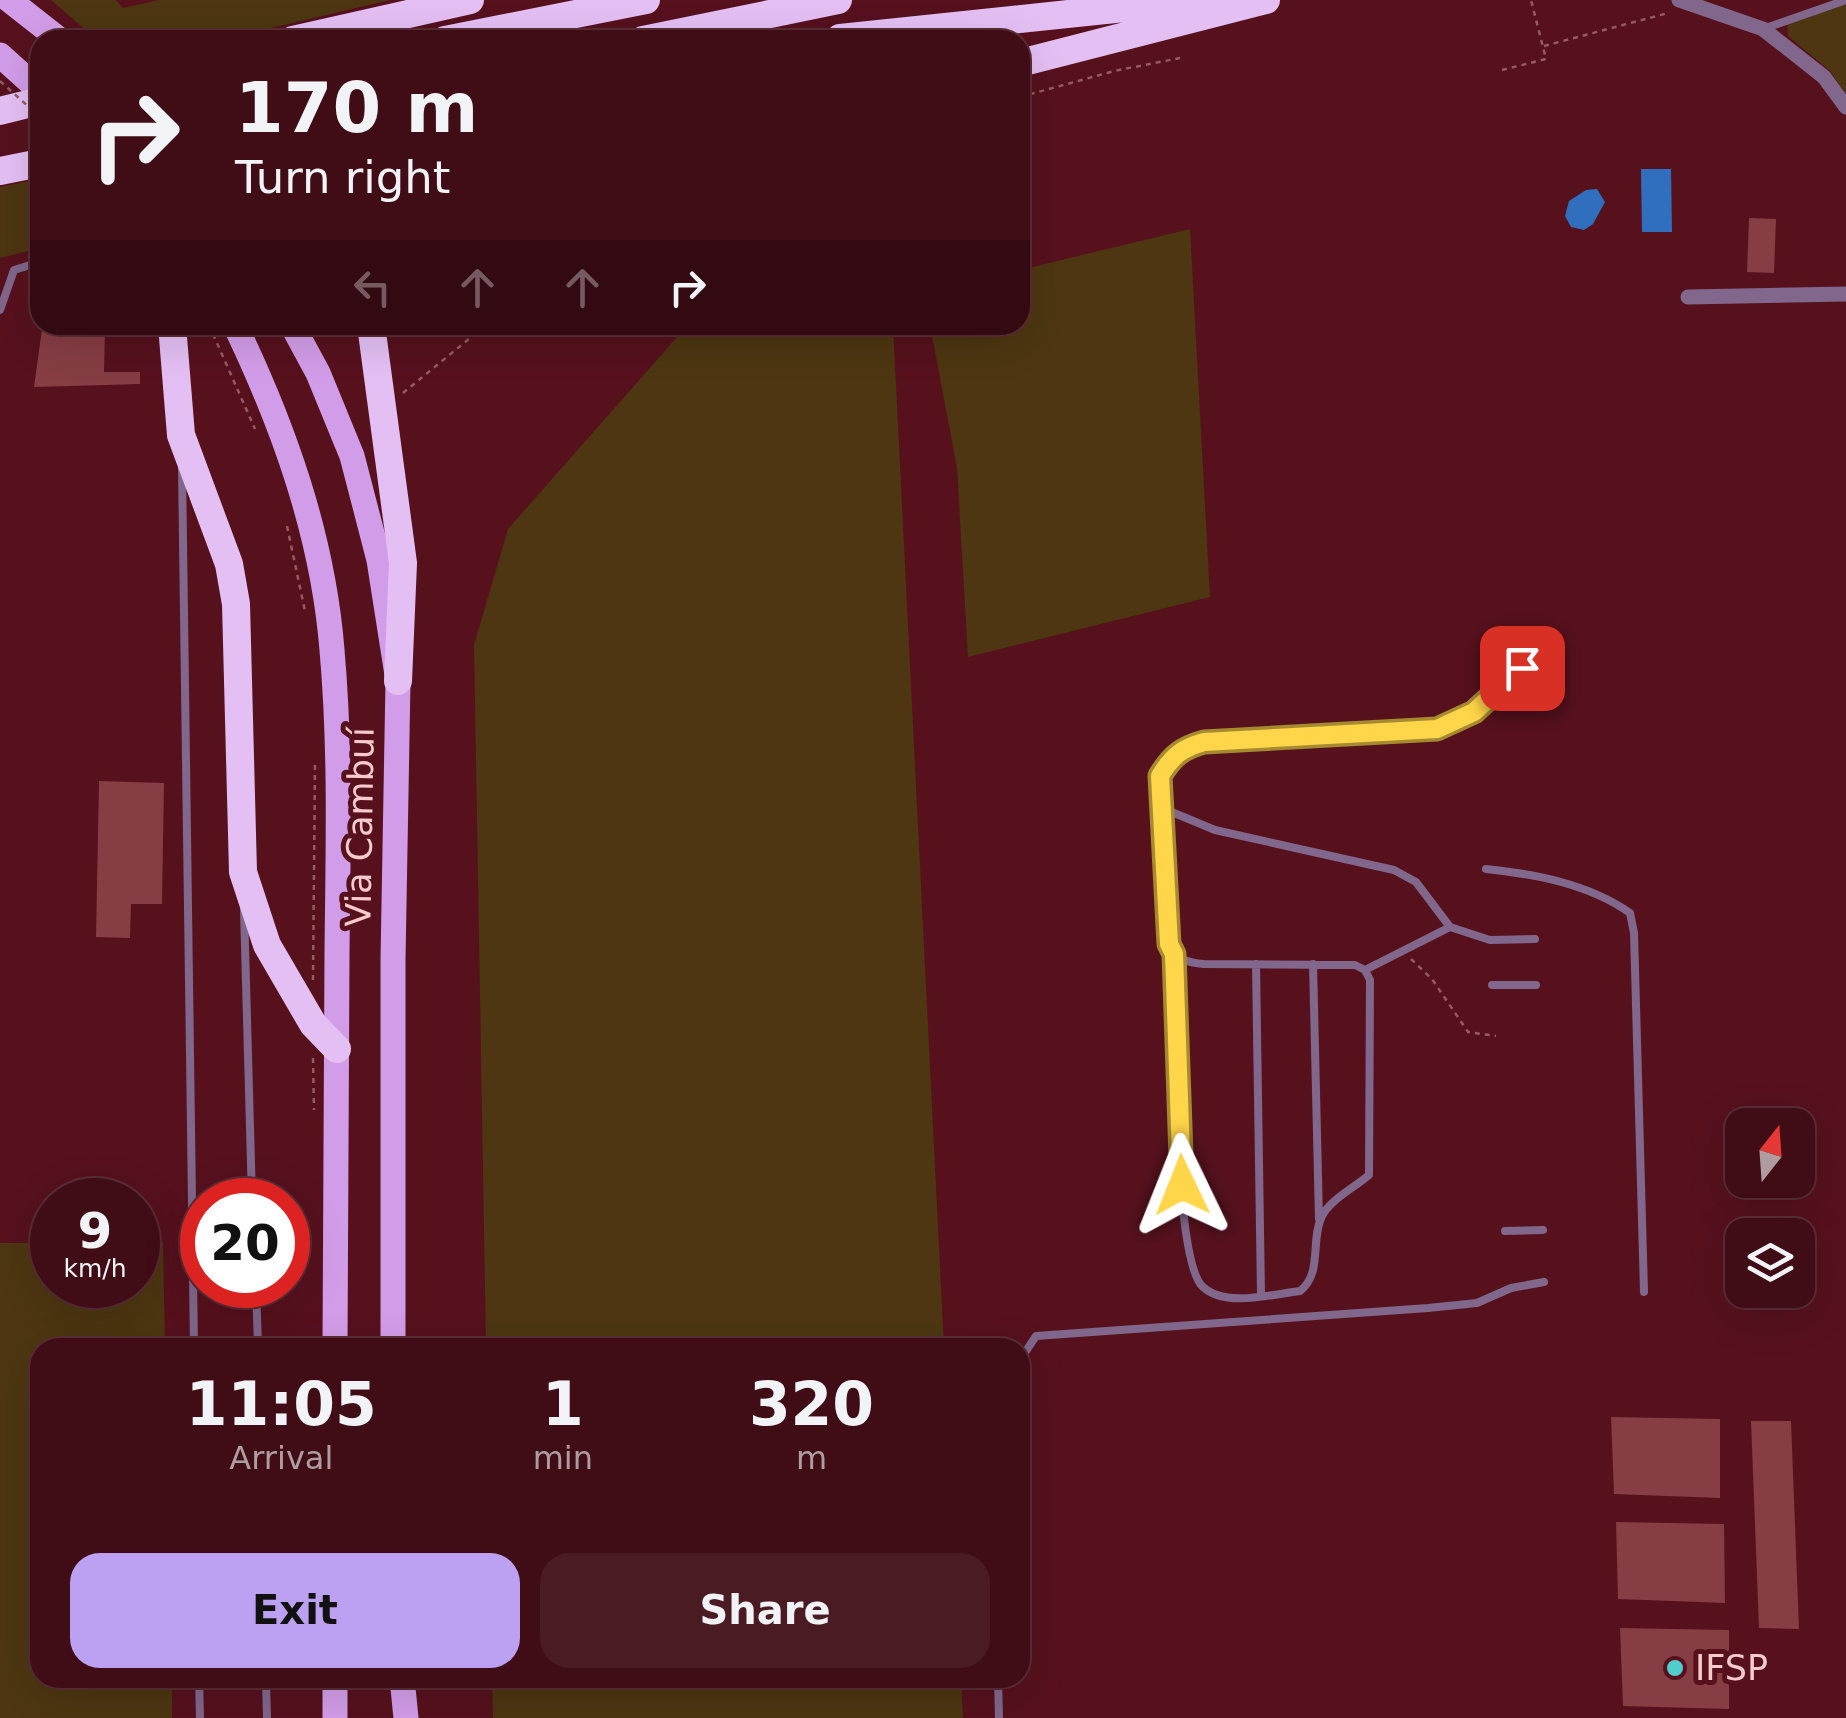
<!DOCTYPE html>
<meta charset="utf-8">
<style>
:root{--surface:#400d16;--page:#4b1b23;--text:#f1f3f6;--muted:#ae9ca1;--line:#592d35;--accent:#bca0f2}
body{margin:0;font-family:"DejaVu Sans",sans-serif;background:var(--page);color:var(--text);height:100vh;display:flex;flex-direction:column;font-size:38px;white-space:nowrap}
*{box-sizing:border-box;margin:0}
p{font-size:32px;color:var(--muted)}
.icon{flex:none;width:55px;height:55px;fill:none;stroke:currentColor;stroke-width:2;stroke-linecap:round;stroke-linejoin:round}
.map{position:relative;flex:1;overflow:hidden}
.panel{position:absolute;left:30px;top:1338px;width:1000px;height:350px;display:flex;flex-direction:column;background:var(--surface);border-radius:30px;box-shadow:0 10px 40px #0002,0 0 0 2px var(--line)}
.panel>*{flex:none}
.banner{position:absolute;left:30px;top:30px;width:1000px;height:305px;border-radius:30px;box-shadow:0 10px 40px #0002,0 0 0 2px var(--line);background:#400d16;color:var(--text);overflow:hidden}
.needle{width:65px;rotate:17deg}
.buttons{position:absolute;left:1725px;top:1108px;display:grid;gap:20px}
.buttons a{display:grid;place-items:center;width:90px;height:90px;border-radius:20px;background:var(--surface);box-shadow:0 10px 40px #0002,0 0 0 2px var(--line);font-size:50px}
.speed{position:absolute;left:30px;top:1178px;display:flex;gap:20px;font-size:50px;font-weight:700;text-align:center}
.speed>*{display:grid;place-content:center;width:130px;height:130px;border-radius:50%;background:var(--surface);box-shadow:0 10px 40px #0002,0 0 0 2px var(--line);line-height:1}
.speed small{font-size:25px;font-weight:400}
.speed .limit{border:15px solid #d22;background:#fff;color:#111}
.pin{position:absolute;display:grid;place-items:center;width:85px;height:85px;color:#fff;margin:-42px;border-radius:20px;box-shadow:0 5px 15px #0006}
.me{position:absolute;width:110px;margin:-55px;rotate:358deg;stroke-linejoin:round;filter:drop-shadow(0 0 8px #0008)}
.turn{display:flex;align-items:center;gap:35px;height:210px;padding:0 40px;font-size:45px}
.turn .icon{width:130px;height:130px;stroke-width:2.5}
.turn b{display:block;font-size:70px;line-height:85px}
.lanes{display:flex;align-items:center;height:95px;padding:0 40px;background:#0003;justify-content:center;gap:50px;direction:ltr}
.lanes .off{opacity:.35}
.eta{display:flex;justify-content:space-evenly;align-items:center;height:170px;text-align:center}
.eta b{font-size:60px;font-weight:700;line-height:70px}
.action{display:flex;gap:20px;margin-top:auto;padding:20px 40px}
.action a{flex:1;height:115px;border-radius:30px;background:var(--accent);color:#111;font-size:40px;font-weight:700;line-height:115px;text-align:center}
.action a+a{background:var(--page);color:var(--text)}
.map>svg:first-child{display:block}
.green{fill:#4d3611}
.water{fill:#306fbd}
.building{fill:#863d44}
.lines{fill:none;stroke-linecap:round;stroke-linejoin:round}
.path{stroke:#955a62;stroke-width:2.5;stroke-dasharray:5 5;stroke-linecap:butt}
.lane{stroke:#80678b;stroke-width:8}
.street{stroke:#80678b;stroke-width:15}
.primary{stroke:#d29de8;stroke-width:25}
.highway{stroke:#e4bff4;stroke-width:28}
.path-bridge{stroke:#955a62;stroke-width:2.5;stroke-dasharray:5 5;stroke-linecap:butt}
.route-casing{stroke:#a68a30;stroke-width:25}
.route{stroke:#ffd54a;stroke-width:18}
.poi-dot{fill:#52cdcd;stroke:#56111d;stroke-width:4}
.labels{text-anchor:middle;stroke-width:10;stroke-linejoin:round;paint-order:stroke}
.street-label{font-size:35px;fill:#f7cbcc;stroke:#56111d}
.poi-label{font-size:35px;fill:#f7cbcc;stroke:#56111d;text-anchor:start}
</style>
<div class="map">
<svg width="1846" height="1718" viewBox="0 0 1846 1718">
<rect width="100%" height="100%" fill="#56111d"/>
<!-- green -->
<path class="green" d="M 51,0 L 116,0 L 123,8 L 159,0 L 390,0 L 220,40 L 97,40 Z
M 1846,2 L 1846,94 L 1830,71 L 1788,36 L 1787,20 Z
M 40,179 L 40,248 L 0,258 L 0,187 Z
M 1190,229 L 1210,597 L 968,657 L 957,468 L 930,325 L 1020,325 L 1020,270 Z
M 740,325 L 893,325 L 944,1347 L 486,1347 L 474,645 L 508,529 L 678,336 Z
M 138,1242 L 163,1242 L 165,1347 L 40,1348 L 40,1678 L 172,1678 L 172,1718 L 0,1718 L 0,1243 L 52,1243 L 52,1285 L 138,1285 Z
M 492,1678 L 961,1678 L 963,1718 L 493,1718 Z"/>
<!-- water -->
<path class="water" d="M 1641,169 L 1671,169 L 1672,232 L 1642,232 Z
M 1597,189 L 1605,202 L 1593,224 L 1584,230 L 1571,227 L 1565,216 L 1569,201 L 1586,190 Z"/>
<!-- building -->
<path class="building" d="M 1749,218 L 1776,219 L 1774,273 L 1747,272 Z
M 42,329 L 105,329 L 104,372 L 140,372 L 140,384 L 34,387 Z
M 99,781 L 164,783 L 162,904 L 131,904 L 130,938 L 96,937 Z
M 1611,1417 L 1720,1419 L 1720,1498 L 1614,1494 Z
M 1751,1421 L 1791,1421 L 1799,1629 L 1759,1628 Z
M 1616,1522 L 1724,1524 L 1725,1603 L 1618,1599 Z
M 1620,1628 L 1729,1630 L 1729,1709 L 1623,1706 Z"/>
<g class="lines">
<!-- path -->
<path class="path" d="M 1544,46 L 1668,13
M 1502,70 L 1546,59 L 1531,0
M 1020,97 L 1114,71 L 1180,58
M 209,325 L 255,429
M 403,393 L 486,325
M 287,526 L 305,611
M 1411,959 L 1432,979 L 1468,1032 L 1496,1036
M 313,980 L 315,763
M 313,1058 L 314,1110"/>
<!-- lane -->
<path class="lane" d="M 1763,29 L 1846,0
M 0,310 L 14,270 L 40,262
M 182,467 L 194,1348
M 1162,808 L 1215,830 L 1394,870 L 1416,882 L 1450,927
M 1486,869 C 1535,874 1589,884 1630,913 L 1634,933 L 1644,1292
M 244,910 L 252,1200
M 1174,954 C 1176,1006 1172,1260 1203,1287 C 1226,1308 1273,1294 1300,1291 C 1323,1273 1310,1240 1322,1216 C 1331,1199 1354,1188 1369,1175 L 1370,980 L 1365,970 L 1355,965 L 1204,964 C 1187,963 1177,959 1169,944 L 1160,776 C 1172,756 1182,748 1204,742 L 1437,729 L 1474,713 L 1522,668
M 1256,964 L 1261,1295
M 1313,964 L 1319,1219
M 1365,970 L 1450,927 L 1490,940 L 1535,939
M 1492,985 L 1536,985
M 1505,1231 L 1543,1230
M 256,1285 L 258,1348
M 1020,1360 L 1036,1336 L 1428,1308 L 1477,1303 L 1511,1288 L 1544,1282
M 199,1678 L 200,1718
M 266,1678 L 267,1718
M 998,1678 L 999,1718"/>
<!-- street -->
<path class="street" d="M 1679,0 L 1763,29 L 1824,77 L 1846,107
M 1688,297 L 1846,294"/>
<!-- primary -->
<path class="primary" d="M 9,0 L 60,40
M 0,55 L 40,91
M 235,325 C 284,427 323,536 332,650 C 341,751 338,852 337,953 C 337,1085 335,1216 335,1348
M 292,325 L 318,373 L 352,456 L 379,560 L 398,681 L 393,960 L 393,1348
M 402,1678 L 406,1718
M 335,1718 L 335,1678"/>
<!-- highway -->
<path class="highway" d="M 840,38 L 1201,0
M 293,40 L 470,0
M 445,40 L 646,0
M 643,40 L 838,0
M 1020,63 L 1266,0
M 0,111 L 40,101
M 0,171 L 40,163
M 172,325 L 181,435 L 229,564 L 236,604 L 243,872 L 267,945 L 313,1024 L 337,1049
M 371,325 L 403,563 L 398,681"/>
<!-- path-bridge -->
<path class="path-bridge" d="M 0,81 L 40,117"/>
</g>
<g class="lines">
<defs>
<path id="route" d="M 1182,1185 L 1174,954 L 1169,944 L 1160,776 C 1172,756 1182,748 1204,742 L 1437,729 L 1474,712 L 1522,668"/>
</defs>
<!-- route casing -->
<use href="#route" class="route-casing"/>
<!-- route -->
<use href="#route" class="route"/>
</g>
<!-- markers -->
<circle class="poi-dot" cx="1675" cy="1668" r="10"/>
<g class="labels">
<!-- street labels -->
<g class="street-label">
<text transform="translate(360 827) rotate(-89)" y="12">Via Cambuí</text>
</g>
<!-- poi labels -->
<g class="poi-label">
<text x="1695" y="1680">IFSP</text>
</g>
</g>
</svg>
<div class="buttons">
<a><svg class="needle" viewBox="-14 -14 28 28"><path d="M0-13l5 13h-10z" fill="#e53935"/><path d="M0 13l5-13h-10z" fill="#ae9ca1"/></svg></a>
<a><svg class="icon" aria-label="layers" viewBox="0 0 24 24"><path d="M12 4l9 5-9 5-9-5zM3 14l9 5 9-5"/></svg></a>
</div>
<div class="speed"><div>9<small>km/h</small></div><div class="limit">20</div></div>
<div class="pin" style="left:1522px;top:668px;background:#d93025"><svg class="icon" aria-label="arrive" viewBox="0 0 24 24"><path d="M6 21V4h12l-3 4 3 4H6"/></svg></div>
<svg class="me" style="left:1182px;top:1185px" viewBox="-20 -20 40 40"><path d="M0-17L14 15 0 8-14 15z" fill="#ffd54a" stroke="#fff" stroke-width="4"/></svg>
<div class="banner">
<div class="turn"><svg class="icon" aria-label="right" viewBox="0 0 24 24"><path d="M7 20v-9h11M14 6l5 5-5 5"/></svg><div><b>170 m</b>Turn right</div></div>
<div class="lanes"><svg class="icon off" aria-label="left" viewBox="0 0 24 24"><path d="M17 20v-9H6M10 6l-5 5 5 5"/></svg><svg class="icon off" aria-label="ahead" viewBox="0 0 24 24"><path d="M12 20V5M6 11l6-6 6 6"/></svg><svg class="icon off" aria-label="ahead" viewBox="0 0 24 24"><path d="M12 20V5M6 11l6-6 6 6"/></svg><svg class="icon" aria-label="right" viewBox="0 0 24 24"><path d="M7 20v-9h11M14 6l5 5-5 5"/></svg></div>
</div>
<section class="panel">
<div class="eta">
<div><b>11:05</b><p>Arrival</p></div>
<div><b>1</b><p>min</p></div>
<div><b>320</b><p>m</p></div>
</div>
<div class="action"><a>Exit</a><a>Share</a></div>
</section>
</div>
